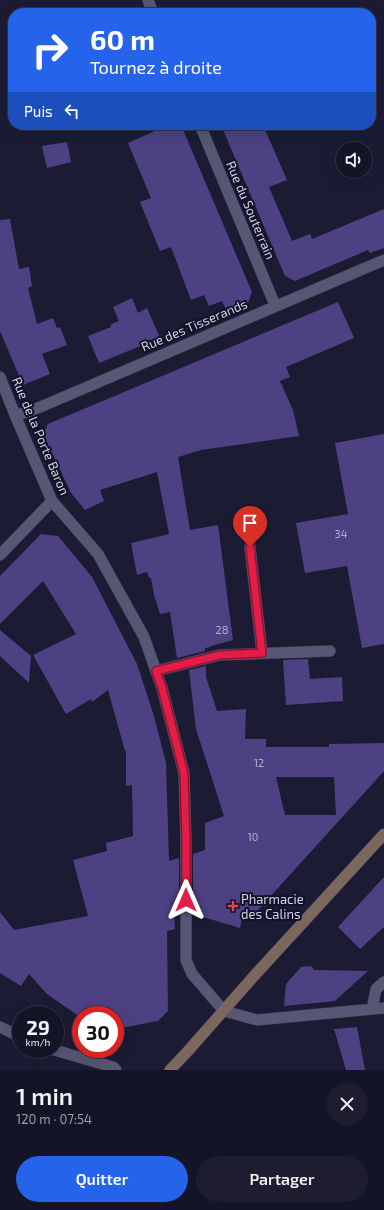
<!DOCTYPE html>
<html lang="fr">
<meta charset="utf-8">
<style>
:root{--surface:#141427;--page:#1d1d2f;--text:#f1f3f6;--muted:#9d9ea7;--line:#334;--accent:#2563eb}
body{margin:0;font-family:"Exo 2",sans-serif;background:var(--page);color:var(--text);height:100vh;display:flex;flex-direction:column;font-size:15px;white-space:nowrap}
*{box-sizing:border-box;margin:0}
p{font-size:13px;color:var(--muted)}
.icon{flex:none;width:22px;height:22px;fill:none;stroke:currentColor;stroke-width:2;stroke-linecap:round;stroke-linejoin:round}
.map{position:relative;height:1070px;overflow:hidden}
.drawer{display:flex;flex-direction:column;background:var(--surface);flex:1}
.drawer>*{flex:none}
.hud{position:absolute;left:8px;top:8px;width:368px;height:122px;border-radius:16px;box-shadow:0 4px 16px #0002,0 0 0 1px var(--line);background:#2563eb;color:#fff;overflow:hidden}
.fabs{position:absolute;left:336px;top:142px;display:grid;gap:8px}
.fabs a{display:grid;place-items:center;width:36px;height:36px;border-radius:50%;background:var(--surface);box-shadow:0 4px 16px #0002,0 0 0 1px var(--line);font-size:20px}
.speed{position:absolute;left:12px;top:1006px;display:flex;gap:8px;font-size:20px;font-weight:700;text-align:center}
.speed>*{display:grid;place-content:center;width:52px;height:52px;border-radius:50%;background:var(--surface);box-shadow:0 4px 16px #0002,0 0 0 1px var(--line);line-height:1}
.speed small{font-size:10px;font-weight:400}
.speed .limit{border:6px solid #d22;background:#fff;color:#111}
.pin{position:absolute;display:grid;place-items:center;width:34px;height:34px;color:#fff;margin:-41px -17px;border-radius:50% 50% 50% 0;rotate:-45deg;box-shadow:0 0 4px #0007}
.pin .icon{rotate:45deg}
.me{position:absolute;width:44px;margin:-22px;rotate:0deg;stroke-linejoin:round;filter:drop-shadow(0 0 3px #0008)}
.turn{display:flex;align-items:center;gap:14px;height:84px;padding:0 16px;font-size:18px}
.turn .icon{width:52px;height:52px;stroke-width:2.5}
.turn b{display:block;font-size:28px;line-height:34px}
.then{display:flex;align-items:center;height:38px;padding:0 16px;background:#0003;gap:8px;font-size:15px}
.round{display:grid;place-items:center;flex:none;width:42px;height:42px;border-radius:21px;background:var(--page)}
.summary{display:flex;align-items:center;justify-content:space-between;height:68px;padding:0 16px}
h1{font-size:24px;font-weight:600;line-height:30px}
.action{display:flex;gap:8px;margin-top:auto;padding:8px 16px}
.action a{flex:1;height:46px;border-radius:24px;background:var(--accent);color:#fff;font-size:16px;font-weight:600;line-height:46px;text-align:center}
.action a+a{background:var(--page);color:var(--text)}
.map>svg:first-child{display:block}
.building{fill:#4e4183;fill-rule:evenodd}
.lines{fill:none;stroke-linecap:round;stroke-linejoin:round}
.service-casing{stroke:#343347;stroke-width:12}
.minor-casing{stroke:#343347;stroke-width:12}
.secondary-casing{stroke:#343347;stroke-width:12}
.service{stroke:#575775;stroke-width:11}
.minor{stroke:#575775;stroke-width:11}
.secondary{stroke:#7b675e;stroke-width:11}
.route-casing{stroke:#92132f;stroke-width:10}
.route{stroke:#e11d48;stroke-width:7}
.health-dot{fill:#e0444e;stroke:#13112a;stroke-width:1.5}
.labels{text-anchor:middle;stroke-width:4;stroke-linejoin:round;paint-order:stroke}
.number-label{font-size:11px;fill:#b2afcc}
.street-label{font-size:13px;fill:#d3d4e5;stroke:#13112a}
.poi-label{font-size:13px;fill:#d3d4e5;stroke:#13112a;text-anchor:start}
</style>
<div class="map">
<svg width="384" height="1070" viewBox="0 0 384 1070">
<rect width="100%" height="100%" fill="#1b1b34"/>
<!-- building -->
<path class="building" d="M 168,125 L 181,125 L 252,292 L 248,303 L 227,311 L 222,301 L 209,306 L 204,295 L 191,300 L 171,247 L 160,251 L 140,202 L 151,198 L 128,143 Z
M 221,125 L 263,125 L 287,180 L 269,187 L 292,241 L 310,234 L 312,239 L 384,209 L 384,248 L 370,253 L 368,250 L 295,281 L 285,276 Z
M 67,142 L 71,162 L 47,168 L 42,146 Z
M 10,219 L 19,269 L 29,267 L 32,286 L 28,288 L 37,324 L 53,318 L 57,328 L 60,327 L 67,345 L 42,354 L 50,374 L 23,385 L 0,331 L 0,220 Z
M 132,298 L 138,313 L 147,308 L 160,338 L 99,363 L 88,336 L 111,327 L 110,325 L 119,321 L 113,307 Z
M 338,302 L 354,338 L 286,367 L 290,377 L 280,381 L 293,410 L 299,436 L 201,450 L 178,457 L 190,530 L 218,525 L 233,640 L 211,646 L 211,647 L 205,648 L 205,651 L 177,658 L 170,612 L 160,614 L 154,595 L 151,578 L 149,578 L 147,572 L 137,575 L 131,543 L 169,534 L 157,472 L 100,490 L 104,501 L 85,510 L 71,493 L 43,434 L 48,424 Z
M 384,434 L 384,644 L 362,648 L 347,566 L 305,573 L 296,523 L 348,514 L 335,443 Z
M 41,534 L 58,536 L 92,577 L 137,664 L 154,716 L 166,763 L 169,861 L 179,858 L 179,909 L 174,908 L 175,929 L 167,931 L 168,1011 L 158,1021 L 115,1029 L 115,1015 L 81,1015 L 81,1021 L 80,1017 L 47,994 L 29,974 L 21,986 L 0,973 L 0,912 L 14,930 L 88,916 L 73,860 L 107,851 L 106,843 L 133,836 L 132,785 L 126,786 L 126,751 L 125,751 L 108,690 L 92,702 L 91,699 L 66,714 L 33,655 L 76,634 L 43,581 L 0,624 L 0,576 Z
M 0,630 L 31,656 L 29,683 L 0,656 Z
M 308,659 L 310,679 L 342,677 L 343,701 L 286,705 L 283,660 Z
M 206,666 L 206,677 L 217,711 L 246,709 L 245,739 L 266,739 L 266,747 L 329,747 L 329,744 L 384,743 L 384,771 L 250,919 L 242,918 L 240,928 L 193,914 L 193,854 L 205,850 L 205,823 L 224,816 L 196,729 L 189,670 ZM 276,777 L 334,777 L 336,815 L 285,815 Z
M 384,877 L 384,927 L 360,949 L 338,927 Z
M 311,966 L 314,970 L 368,971 L 335,1001 L 284,1006 L 286,984 L 301,967 Z
M 357,1027 L 365,1070 L 346,1070 L 334,1029 Z"/>
<g class="lines">
<defs>
<path id="service" d="M 250,547 L 262,653
M 156,671 L 220,655 L 330,651"/>
<path id="minor" d="M 148,0 L 153,13
M 200,125 L 275,305
M 0,377 L 15,415 L 52,501 L 98,554 L 144,637 L 162,688 L 184,773 L 186,841 L 186,960 L 192,974 L 224,1011 L 257,1020 L 384,1008
M 15,415 L 28,412 L 45,405 L 384,260
M 0,555 L 52,501
M 372,1009 L 376,989 L 384,982
M 0,1027 L 21,1037
M 51,1049 L 113,1067 L 116,1070"/>
<path id="secondary" d="M 170,1070 L 188,1051 L 254,976 L 384,834"/>
</defs>
<!-- service casing -->
<use href="#service" class="service-casing"/>
<!-- minor casing -->
<use href="#minor" class="minor-casing"/>
<!-- secondary casing -->
<use href="#secondary" class="secondary-casing"/>
<!-- service -->
<use href="#service" class="service"/>
<!-- minor -->
<use href="#minor" class="minor"/>
<!-- secondary -->
<use href="#secondary" class="secondary"/>
</g>
<g class="lines">
<defs>
<path id="route" d="M 186,900 L 186,841 L 184,773 L 162,688 L 156,671 L 220,655 L 262,653 L 250,547"/>
</defs>
<!-- route casing -->
<use href="#route" class="route-casing"/>
<!-- route -->
<use href="#route" class="route"/>
</g>
<!-- markers -->
<path class="health-dot" d="M231 900h4v4h4v4h-4v4h-4v-4h-4v-4h4z"/>
<g class="labels">
<!-- number labels -->
<g class="number-label">
<text x="341" y="538">34</text>
<text x="222" y="634">28</text>
<text x="259" y="767">12</text>
<text x="253" y="841">10</text>
</g>
<!-- street labels -->
<g class="street-label">
<text transform="translate(251 210) rotate(67)" y="5">Rue du Souterrain</text>
<text transform="translate(194 325) rotate(-23)" y="5">Rue des Tisserands</text>
<text transform="translate(41 436) rotate(67)" y="5">Rue de la Porte Baron</text>
</g>
<!-- poi labels -->
<g class="poi-label">
<text x="241" y="904">Pharmacie<tspan x="241" dy="15">des Calins</tspan></text>
</g>
</g>
</svg>
<div class="fabs">
<a><svg class="icon" aria-label="sound" viewBox="0 0 24 24"><path d="M4 9h4l5-4v14l-5-4H4zM17 9q2 3 0 6"/></svg></a>
</div>
<div class="speed"><div>29<small>km/h</small></div><div class="limit">30</div></div>
<div class="pin" style="left:250px;top:547px;background:#d93025"><svg class="icon" aria-label="arrive" viewBox="0 0 24 24"><path d="M6 21V4h12l-3 4 3 4H6"/></svg></div>
<svg class="me" style="left:186px;top:900px" viewBox="-20 -20 40 40"><path d="M0-17L14 15 0 8-14 15z" fill="#e11d48" stroke="#fff" stroke-width="4"/></svg>
<div class="hud">
<div class="turn"><svg class="icon" aria-label="right" viewBox="0 0 24 24"><path d="M7 20v-9h11M14 6l5 5-5 5"/></svg><div><b>60 m</b>Tournez à droite</div></div>
<div class="then">Puis<svg class="icon" aria-label="left" viewBox="0 0 24 24"><path d="M17 20v-9H6M10 6l-5 5 5 5"/></svg></div>
</div>
</div>
<section class="drawer">
<div class="summary"><div><h1>1 min</h1><p>120 m · 07:54</p></div><a class="round"><svg class="icon" aria-label="close" viewBox="0 0 24 24"><path d="M6 6l12 12M18 6L6 18"/></svg></a></div>
<div class="action"><a>Quitter</a><a>Partager</a></div>
</section>
